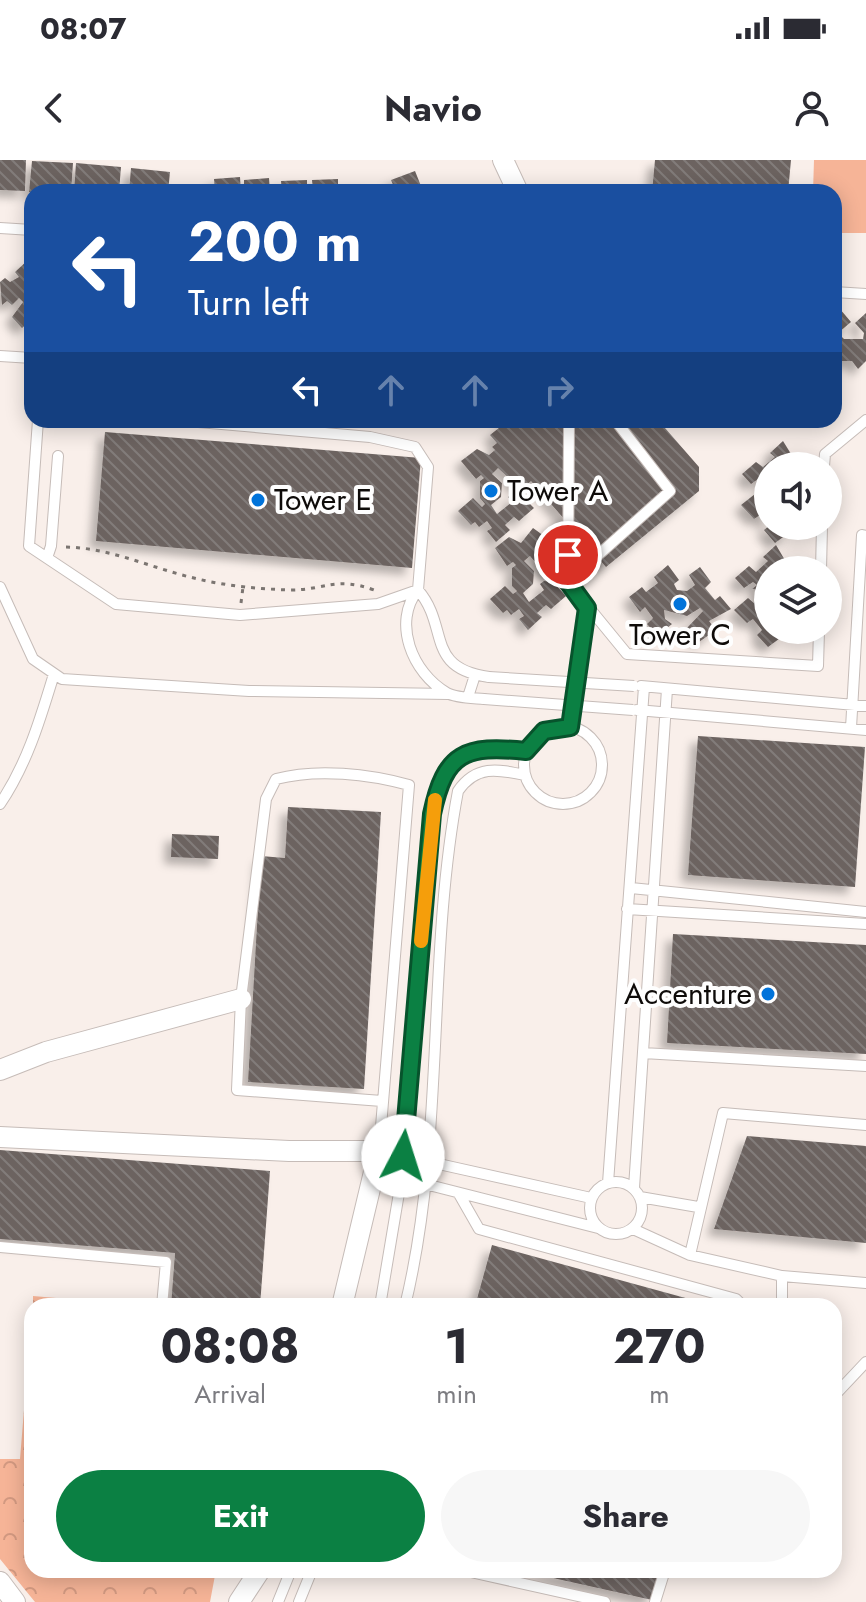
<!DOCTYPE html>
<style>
:root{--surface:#fff;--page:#f7f7f7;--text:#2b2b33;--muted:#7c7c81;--accent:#0b8043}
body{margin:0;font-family:Jost,sans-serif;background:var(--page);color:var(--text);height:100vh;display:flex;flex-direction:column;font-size:30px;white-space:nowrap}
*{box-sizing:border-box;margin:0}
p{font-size:26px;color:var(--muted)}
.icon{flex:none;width:44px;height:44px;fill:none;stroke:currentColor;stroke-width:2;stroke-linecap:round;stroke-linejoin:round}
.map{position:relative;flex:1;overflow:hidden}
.panel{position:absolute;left:24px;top:1138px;width:818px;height:280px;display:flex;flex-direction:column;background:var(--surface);border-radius:24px;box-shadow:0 4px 20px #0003}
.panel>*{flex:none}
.hud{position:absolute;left:24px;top:24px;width:818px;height:244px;border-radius:24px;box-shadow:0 4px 20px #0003;background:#1a4fa0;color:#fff;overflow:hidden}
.buttons{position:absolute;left:754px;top:292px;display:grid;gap:16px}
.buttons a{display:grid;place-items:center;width:88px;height:88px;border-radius:50%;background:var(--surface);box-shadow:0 4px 20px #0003;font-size:40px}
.pin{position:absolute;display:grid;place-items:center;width:68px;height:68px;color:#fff;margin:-34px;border:4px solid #fff;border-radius:50%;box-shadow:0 2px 8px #0007}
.me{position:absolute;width:88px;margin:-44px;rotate:5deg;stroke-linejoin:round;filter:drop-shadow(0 0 6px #0008)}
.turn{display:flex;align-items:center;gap:28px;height:168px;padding:0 32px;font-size:36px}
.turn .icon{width:104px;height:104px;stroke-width:2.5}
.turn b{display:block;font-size:56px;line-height:68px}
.lanes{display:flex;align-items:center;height:76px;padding:0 32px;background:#0003;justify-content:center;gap:40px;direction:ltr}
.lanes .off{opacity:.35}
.eta{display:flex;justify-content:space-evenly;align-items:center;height:136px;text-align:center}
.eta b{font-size:48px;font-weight:700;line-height:56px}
.action{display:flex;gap:16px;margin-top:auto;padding:16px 32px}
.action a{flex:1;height:92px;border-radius:48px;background:var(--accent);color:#fff;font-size:32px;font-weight:700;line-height:92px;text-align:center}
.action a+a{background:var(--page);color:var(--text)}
.status{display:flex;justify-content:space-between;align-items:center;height:56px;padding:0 40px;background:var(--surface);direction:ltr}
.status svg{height:22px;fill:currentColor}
header{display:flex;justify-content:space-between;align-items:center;height:104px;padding:0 32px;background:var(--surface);font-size:36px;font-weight:700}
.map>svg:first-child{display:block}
.grass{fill:#f6b497}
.park{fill:url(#park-crowns)}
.building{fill:url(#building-back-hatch);filter:url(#shadow)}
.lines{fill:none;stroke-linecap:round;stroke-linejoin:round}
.service-casing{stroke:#c6bcb8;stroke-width:12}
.minor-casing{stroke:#c6bcb8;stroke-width:22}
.path{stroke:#7b7571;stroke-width:3;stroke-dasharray:4 6;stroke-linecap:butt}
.service{stroke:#fff;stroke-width:10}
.minor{stroke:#fff;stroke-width:20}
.service-bridge-casing{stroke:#c6bcb8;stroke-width:12;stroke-linecap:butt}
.service-bridge{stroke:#fff;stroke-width:10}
.route-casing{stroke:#07532c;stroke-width:20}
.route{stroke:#0b8043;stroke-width:14}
.slow{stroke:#f59e0b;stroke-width:14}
.poi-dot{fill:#0073da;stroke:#fefefe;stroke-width:3}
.labels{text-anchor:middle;stroke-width:8;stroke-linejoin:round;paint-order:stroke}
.poi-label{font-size:30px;fill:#0e0b09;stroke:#fefefe;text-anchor:start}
</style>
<div class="status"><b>08:07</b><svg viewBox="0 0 49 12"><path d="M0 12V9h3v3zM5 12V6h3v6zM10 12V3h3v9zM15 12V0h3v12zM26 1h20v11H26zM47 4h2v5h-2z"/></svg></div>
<header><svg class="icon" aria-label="back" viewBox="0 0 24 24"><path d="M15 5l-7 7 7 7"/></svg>Navio<svg class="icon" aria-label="person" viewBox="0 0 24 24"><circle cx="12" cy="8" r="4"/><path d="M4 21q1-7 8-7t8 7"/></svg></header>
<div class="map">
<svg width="866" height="1442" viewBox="0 0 866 1442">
<defs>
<pattern id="park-crowns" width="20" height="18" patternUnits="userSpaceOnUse" patternTransform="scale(2)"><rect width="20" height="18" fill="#f6b497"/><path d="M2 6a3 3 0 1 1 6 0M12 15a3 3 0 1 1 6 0" fill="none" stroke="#d29981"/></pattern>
<pattern id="building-back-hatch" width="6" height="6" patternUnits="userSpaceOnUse" patternTransform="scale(2)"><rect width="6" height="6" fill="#6c6360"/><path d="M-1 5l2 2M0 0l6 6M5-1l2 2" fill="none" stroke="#827c7a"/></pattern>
<filter id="shadow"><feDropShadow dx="-7" dy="7" stdDeviation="4" flood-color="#0004"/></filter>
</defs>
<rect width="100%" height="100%" fill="#f9efea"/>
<!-- grass -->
<path class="grass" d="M 814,0 L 866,0 L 866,73 L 834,73 L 834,32 L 813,32 Z"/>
<!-- park -->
<path class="park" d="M 33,1136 L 137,1145 L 137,1146 L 33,1146 Z
M 32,1152 L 32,1410 L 216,1410 L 210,1442 L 35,1442 L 0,1399 L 0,1299 L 20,1299 Z"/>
<!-- building -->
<path class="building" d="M 0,0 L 26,0 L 25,31 L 0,30 Z
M 655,0 L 791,0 L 788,32 L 652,32 Z
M 32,1 L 73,3 L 71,32 L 29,32 Z
M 76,3 L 121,7 L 119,32 L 74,32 Z
M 131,8 L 170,12 L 168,32 L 129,32 Z
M 415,11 L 423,31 L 396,32 L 391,20 Z
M 240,17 L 241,32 L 215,32 L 214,19 Z
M 269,18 L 270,32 L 244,32 L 244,20 Z
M 338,19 L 338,32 L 313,32 L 312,20 Z
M 307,20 L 307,32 L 282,32 L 281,21 Z
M 370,24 L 371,32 L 345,32 L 345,25 Z
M 29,99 L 32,160 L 22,168 L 12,157 L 23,142 L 19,138 L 12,145 L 7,141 L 2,145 L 0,122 L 5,118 L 10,122 L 19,117 L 15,112 Z
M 834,142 L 851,162 L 838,173 L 844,179 L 863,179 L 864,173 L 855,163 L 866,153 L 866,201 L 858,209 L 852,201 L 836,201 L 842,208 L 834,214 L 838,221 L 834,224 Z
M 509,260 L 658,260 L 699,307 L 699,331 L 606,407 L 531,321 L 522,329 L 518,326 L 515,328 L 511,325 L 513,322 L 498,308 L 492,314 L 502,323 L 501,337 L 491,345 L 497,354 L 512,342 L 508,337 L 513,333 L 517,337 L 521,335 L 534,348 L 519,361 L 514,357 L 505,365 L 510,370 L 496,382 L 487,371 L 492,368 L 487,361 L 479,367 L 475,362 L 471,365 L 458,351 L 473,338 L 482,347 L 485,344 L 480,338 L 480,321 L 484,318 L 481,315 L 476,319 L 461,301 L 477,289 L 489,295 L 495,290 L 492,287 L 497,283 L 490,275 Z
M 105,272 L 421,298 L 412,408 L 96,381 Z
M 783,281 L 796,302 L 804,296 L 813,306 L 768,306 L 768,325 L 759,324 L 764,321 L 761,317 L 751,324 L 742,314 L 756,302 L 763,307 L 775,297 L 770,293 Z
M 768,326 L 768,365 L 760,355 L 754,359 L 741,345 L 755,334 L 761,339 Z
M 769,366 L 784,366 L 790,372 L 775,383 L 764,370 Z
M 533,368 L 547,378 L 542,384 L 551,395 L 556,391 L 568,404 L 554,416 L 549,413 L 547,416 L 530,396 L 524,401 L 534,411 L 533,424 L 523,433 L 529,442 L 544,430 L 540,424 L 544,421 L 553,422 L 566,436 L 551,449 L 546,445 L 537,453 L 542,457 L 528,470 L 519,459 L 524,456 L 519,449 L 511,455 L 507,450 L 503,453 L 490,439 L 505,426 L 513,434 L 517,431 L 512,426 L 512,408 L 516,405 L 513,402 L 507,406 L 495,388 L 509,377 L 521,383 Z
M 776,385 L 789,407 L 797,400 L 805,410 L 768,410 L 768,470 L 776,470 L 783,476 L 768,487 L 757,475 L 762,470 L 753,459 L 747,463 L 734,450 L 748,438 L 754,443 L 760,430 L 752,429 L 757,425 L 753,422 L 744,428 L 735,418 L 749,406 L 756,412 L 768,401 L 763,397 Z
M 668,405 L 679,420 L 674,424 L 677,430 L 687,431 L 695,425 L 689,415 L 700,407 L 711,422 L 705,428 L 715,440 L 720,436 L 731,449 L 709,461 L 716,470 L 699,482 L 687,468 L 703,451 L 700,448 L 687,456 L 664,450 L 665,459 L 672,464 L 658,476 L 647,464 L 653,458 L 645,447 L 640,452 L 629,437 L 642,427 L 646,432 L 658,423 L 654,417 Z
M 698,576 L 865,587 L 855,727 L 688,715 Z
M 288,647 L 381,652 L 364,929 L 248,922 L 261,696 L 285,698 Z
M 172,674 L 219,676 L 218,699 L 171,697 Z
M 673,774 L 866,785 L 866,894 L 667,883 Z
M 747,976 L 866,986 L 866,1083 L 714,1069 Z
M 0,990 L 270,1011 L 260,1146 L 171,1146 L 175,1093 L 0,1079 Z
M 492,1085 L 711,1145 L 711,1146 L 475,1146 Z
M 517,1410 L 659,1410 L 652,1440 Z"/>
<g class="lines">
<defs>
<path id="service" d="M 0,68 L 32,70
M 834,132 L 866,134
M 0,196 L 32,198
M 38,260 L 29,386 L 116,444 L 240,455 L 378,444 L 418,430
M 175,260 L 370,277 L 415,287 L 428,307 L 418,430 C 392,462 412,513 447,533 C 456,538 473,538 484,539
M 569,260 L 568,422 L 627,494 L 818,506 L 819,470
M 824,306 L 825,294 L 866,260
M 47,398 L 51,386 L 58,296
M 821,410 L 822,366
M 568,422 L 670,331 L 615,260
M 0,427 L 33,499 L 62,519 L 249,531 L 448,534
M 418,430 C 450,467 424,508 489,517
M 641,526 L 866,546
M 468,537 L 475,515
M 637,550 L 866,570
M524 605a39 39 0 1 1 78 0a39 39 0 1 1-78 0Z
M 570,567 L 587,448
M 851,568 L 862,375 L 866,376
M 0,644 C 27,604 40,560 54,514
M 631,728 L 866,752
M 627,749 L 866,764
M 643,893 L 866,906
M 379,991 L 409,625 C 369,614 317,608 276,619 L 266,639 L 241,839 L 237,930 L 382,941
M 403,996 L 591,1038
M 401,1021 L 425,1024 L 598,1068
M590 1048a26 26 0 1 1 52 0a26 26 0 1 1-52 0Z
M 608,1023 L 644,527
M 634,1028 L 667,529
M 459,1034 L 479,1069 L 736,1139 L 743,1146
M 640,1037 L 698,1047
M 633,1069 L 690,1095 L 782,1116 L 866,1123
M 0,1087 L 166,1102 L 162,1146
M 690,1095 L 723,953 L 866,965
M 782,1116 L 782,1146
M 380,1146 L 401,1021 L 432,654 C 445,592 465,585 526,591
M 405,1146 C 446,977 426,801 458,631 C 476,605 497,609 525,615
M 834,1236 L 866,1202
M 462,1410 L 605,1442
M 278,1442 L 291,1410
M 299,1442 L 312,1410
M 655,1442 L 665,1410"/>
<path id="minor" d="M 503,0 L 518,32
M 0,910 L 46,892 L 241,839
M 0,977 L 289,991 L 379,991 L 342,1146
M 0,1422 L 15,1442
M 239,1442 L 260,1410"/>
</defs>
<!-- service casing -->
<use href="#service" class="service-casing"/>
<!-- minor casing -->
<use href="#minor" class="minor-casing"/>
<!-- path -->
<path class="path" d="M 66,387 C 112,388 153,409 198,419 C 227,426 259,429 290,430 C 326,430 336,416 374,430
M 241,443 L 243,427"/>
<!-- service -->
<use href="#service" class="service"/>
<!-- minor -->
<use href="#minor" class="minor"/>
<defs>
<path id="service-bridge" d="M 489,517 L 634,526
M 484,539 L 633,550"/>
</defs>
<!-- service-bridge casing -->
<use href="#service-bridge" class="service-bridge-casing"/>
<!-- service-bridge -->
<use href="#service-bridge" class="service-bridge"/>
</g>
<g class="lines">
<defs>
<path id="route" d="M 403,996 L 432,654 C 445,592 465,585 526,591 L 544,571 L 570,567 L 587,448 L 568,422 L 568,395"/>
</defs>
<!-- route casing -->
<use href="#route" class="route-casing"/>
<!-- route -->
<use href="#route" class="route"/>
<!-- slow -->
<path class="slow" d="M 421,781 L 435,640"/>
</g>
<!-- markers -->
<g class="poi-dot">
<circle cx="491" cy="331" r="8"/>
<circle cx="258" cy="340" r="8"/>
<circle cx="680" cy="444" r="8"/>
<circle cx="768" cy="834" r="8"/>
</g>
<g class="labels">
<!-- poi labels -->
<g class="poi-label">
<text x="507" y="341">Tower A</text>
<text x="274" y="350">Tower E</text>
<text x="680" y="485" text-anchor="middle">Tower C</text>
<text x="752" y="844" text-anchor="end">Accenture</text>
</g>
</g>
</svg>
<div class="buttons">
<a><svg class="icon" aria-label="sound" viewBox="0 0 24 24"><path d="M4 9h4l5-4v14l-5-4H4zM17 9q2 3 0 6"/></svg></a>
<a><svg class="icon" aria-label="layers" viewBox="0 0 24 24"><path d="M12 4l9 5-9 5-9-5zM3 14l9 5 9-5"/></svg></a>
</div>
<div class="pin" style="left:568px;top:395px;background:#d93025"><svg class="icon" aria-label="arrive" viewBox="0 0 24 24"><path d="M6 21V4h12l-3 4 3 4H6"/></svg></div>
<svg class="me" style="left:403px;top:996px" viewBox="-20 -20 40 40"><circle r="19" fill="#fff"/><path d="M0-13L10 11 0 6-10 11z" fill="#0b8043"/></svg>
<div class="hud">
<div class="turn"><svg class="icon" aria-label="left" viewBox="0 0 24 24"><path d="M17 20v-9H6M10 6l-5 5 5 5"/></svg><div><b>200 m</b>Turn left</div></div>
<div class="lanes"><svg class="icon" aria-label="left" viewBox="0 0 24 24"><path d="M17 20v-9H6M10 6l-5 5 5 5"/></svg><svg class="icon off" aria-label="ahead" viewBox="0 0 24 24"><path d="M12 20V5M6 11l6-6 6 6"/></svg><svg class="icon off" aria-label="ahead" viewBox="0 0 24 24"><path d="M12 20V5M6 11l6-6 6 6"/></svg><svg class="icon off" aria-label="right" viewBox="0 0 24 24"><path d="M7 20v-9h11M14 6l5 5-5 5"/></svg></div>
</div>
<section class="panel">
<div class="eta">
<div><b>08:08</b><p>Arrival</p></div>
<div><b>1</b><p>min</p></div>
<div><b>270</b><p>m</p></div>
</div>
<div class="action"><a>Exit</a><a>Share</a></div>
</section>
</div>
